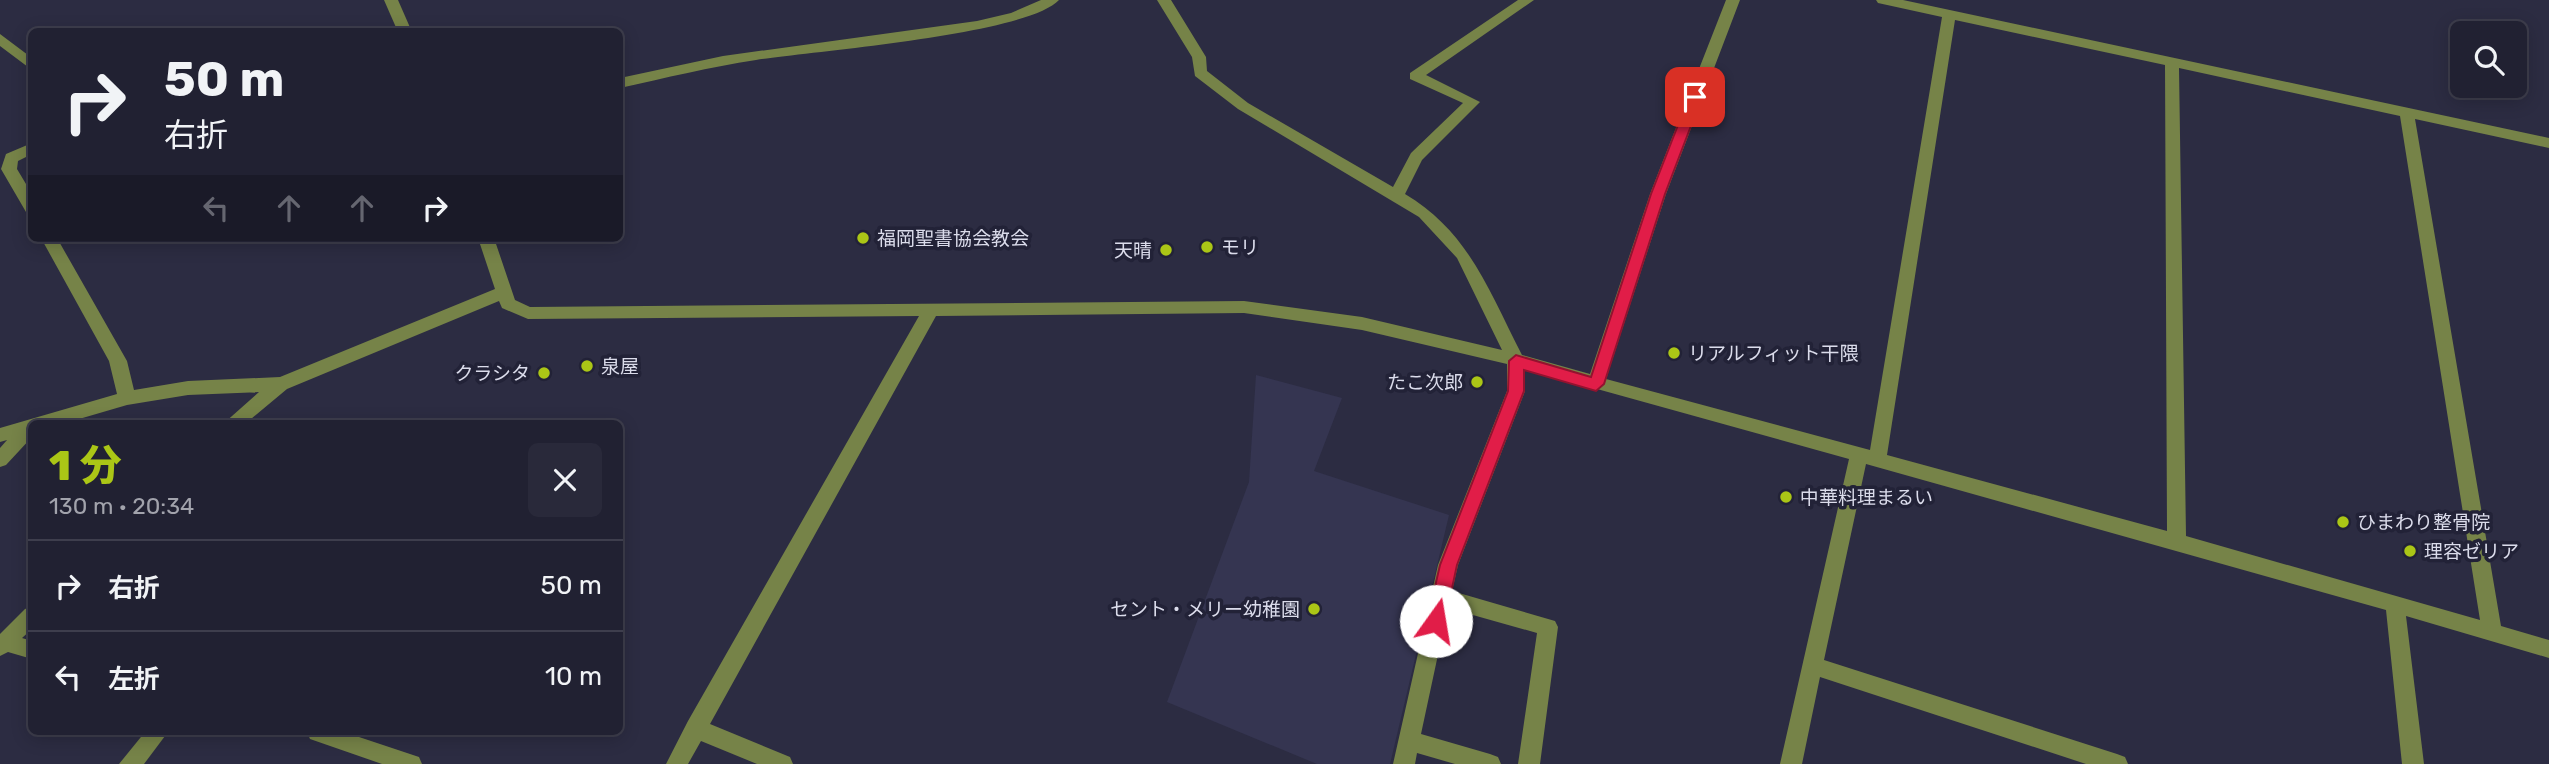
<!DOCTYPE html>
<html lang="ja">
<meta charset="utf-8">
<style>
:root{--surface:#212132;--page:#29293a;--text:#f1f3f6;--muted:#a2a3ac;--line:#3e3e4d;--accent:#abc616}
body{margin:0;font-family:Rubik,"Noto Sans JP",sans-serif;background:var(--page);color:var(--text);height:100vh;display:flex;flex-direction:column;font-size:26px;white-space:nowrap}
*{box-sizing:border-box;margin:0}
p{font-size:23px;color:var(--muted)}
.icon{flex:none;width:38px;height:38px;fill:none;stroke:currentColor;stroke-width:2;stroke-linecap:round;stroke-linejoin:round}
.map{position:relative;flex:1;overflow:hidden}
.details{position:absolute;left:28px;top:420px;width:595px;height:315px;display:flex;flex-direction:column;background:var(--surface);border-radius:10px;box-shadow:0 4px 18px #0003,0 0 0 2px var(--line)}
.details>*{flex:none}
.banner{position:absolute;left:28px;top:28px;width:595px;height:214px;border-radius:10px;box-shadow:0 4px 18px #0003,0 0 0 2px var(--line);background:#212132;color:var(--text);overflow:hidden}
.fabs{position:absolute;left:2450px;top:21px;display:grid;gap:14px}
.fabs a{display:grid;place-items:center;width:77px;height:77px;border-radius:10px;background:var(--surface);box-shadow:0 4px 18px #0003,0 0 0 2px var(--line);font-size:35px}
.pin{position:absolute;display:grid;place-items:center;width:60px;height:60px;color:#fff;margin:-30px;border-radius:14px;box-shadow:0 4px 10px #0006}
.me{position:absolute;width:77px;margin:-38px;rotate:13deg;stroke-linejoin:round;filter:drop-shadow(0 0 5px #0008)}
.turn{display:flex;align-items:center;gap:24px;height:147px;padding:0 21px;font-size:32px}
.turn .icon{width:91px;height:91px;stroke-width:2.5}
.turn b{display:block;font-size:49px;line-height:60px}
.lanes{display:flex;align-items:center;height:66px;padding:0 21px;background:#0003;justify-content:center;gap:35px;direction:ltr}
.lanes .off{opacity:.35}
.round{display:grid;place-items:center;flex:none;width:74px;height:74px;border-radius:10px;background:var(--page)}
.summary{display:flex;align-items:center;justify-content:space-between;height:119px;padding:0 21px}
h1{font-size:42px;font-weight:800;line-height:52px;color:var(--accent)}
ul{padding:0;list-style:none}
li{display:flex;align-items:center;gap:21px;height:91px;padding:0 21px;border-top:2px solid var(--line)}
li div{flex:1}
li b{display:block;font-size:26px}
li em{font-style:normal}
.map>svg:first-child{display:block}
.built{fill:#353551}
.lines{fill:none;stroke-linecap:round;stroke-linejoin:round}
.minor{fill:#768348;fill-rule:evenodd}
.route{fill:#e11d48;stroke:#92132f;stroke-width:2}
.poi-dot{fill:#abc616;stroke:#222237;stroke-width:2.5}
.labels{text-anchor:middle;stroke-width:7;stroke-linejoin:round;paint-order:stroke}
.poi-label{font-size:19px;fill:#dbdceb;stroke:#222237;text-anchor:start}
</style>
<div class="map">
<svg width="2549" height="764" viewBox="0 0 2549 764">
<rect width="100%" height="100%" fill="#2c2c42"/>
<!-- built -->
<path class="built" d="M 1256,375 L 1342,398 L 1314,471 L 1449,515 L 1390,764 L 1317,764 L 1167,702 L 1249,482 Z"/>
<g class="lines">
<!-- minor -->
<path class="minor" d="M 384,0 L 398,0 L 412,32 L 398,32 Z
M 1041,0 L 1059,0 C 1026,35 813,51 756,60 C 710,67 665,78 620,88 L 620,78 L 723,56 L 977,21 L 1011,13 Z
M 1157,0 L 1171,0 L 1206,57 L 1207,71 L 1248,103 L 1393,187 L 1411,153 L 1463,103 L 1410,79 L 1410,73 L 1518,0 L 1534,0 L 1426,75 L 1480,102 L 1422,160 L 1405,194 C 1469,232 1489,291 1522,355 L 1590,374 L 1650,194 L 1726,0 L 1740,0 L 1666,194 L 1606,379 L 1870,450 L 1942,17 L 1878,3 L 1876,0 L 1903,0 L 2549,138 L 2549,148 L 2415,119 L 2501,626 L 2549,640 L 2549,658 L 2406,616 L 2424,764 L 2402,764 L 2386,610 L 1866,464 L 1824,660 L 2117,754 L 2125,757 L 2128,764 L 2086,764 L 1820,677 L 1802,764 L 1780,764 L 1849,459 L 1525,369 L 1525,391 L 1458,565 L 1452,591 L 1555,621 L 1558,627 L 1540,764 L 1518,764 L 1537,633 L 1448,608 L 1421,734 L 1490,754 L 1498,757 L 1501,764 L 1455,764 L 1417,753 L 1415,764 L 1393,764 L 1438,565 L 1507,391 L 1507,364 L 1362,330 L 1244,313 L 936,316 L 710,724 L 790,757 L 793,764 L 757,764 L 701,741 L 688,764 L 666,764 L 688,721 L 919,316 L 528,319 L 502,308 L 499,301 L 287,389 L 245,424 L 223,424 L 259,392 L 188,395 L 127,405 L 62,424 L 32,424 L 32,437 L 6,465 L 0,467 L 0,448 L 7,440 L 0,442 L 0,428 L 117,394 L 109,361 L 41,238 L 57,238 L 127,361 L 134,390 L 188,381 L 280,377 L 495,289 L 478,238 L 494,238 L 515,300 L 530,307 L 1244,301 L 1362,317 L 1502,350 L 1457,258 L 1419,217 L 1238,109 L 1195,76 L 1192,57 ZM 1955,20 L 2165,65 L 2167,531 L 1887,455 ZM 2179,68 L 2400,116 L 2480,620 L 2186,536 Z
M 0,34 L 32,58 L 32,70 L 0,46 Z
M 32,143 L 32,154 L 18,161 L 17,169 L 32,194 L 32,213 L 26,212 L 1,169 L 6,154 Z
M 32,606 L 32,629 L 22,638 L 32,641 L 32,659 L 8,652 L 0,656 L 0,634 L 25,609 Z
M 145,732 L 168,732 L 144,764 L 119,764 Z
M 307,732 L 344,732 L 419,757 L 422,764 L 382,764 L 310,739 Z"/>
</g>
<!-- route -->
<path class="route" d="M 1695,93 L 1702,97 L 1665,194 L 1604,384 L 1596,391 L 1524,370 L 1524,391 L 1457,565 L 1445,621 L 1442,627 L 1436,629 L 1429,627 L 1427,621 L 1440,565 L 1508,391 L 1509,361 L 1516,355 L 1591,377 L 1651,194 L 1689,97 Z"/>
<!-- markers -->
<g class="poi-dot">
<circle cx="863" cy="238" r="7"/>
<circle cx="1207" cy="247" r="7"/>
<circle cx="1166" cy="250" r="7"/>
<circle cx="1674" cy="353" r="7"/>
<circle cx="587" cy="366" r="7"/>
<circle cx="544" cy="373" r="7"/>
<circle cx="1477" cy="382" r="7"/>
<circle cx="1786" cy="497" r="7"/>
<circle cx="2343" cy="522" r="7"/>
<circle cx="2410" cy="551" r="7"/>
<circle cx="1314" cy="609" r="7"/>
</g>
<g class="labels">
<!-- poi labels -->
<g class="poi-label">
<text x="877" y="245">福岡聖書協会教会</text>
<text x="1221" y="254">モリ</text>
<text x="1152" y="257" text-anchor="end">天晴</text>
<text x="1688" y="360">リアルフィット干隈</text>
<text x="601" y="373">泉屋</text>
<text x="530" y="380" text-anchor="end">クラシタ</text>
<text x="1463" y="389" text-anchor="end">たこ次郎</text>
<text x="1800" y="504">中華料理まるい</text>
<text x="2357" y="529">ひまわり整骨院</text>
<text x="2424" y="558">理容ゼリア</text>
<text x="1300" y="616" text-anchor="end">セント・メリー幼稚園</text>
</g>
</g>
</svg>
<div class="fabs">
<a><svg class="icon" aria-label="search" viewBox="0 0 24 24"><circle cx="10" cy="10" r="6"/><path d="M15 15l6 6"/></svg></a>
</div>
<div class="pin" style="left:1695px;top:97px;background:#d93025"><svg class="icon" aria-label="arrive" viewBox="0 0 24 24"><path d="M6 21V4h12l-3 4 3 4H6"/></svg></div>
<svg class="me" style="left:1436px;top:621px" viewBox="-20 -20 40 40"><circle r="19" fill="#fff"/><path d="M0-13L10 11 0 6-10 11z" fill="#e11d48"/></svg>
<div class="banner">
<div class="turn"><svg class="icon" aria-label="right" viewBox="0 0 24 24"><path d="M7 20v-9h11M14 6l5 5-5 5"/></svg><div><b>50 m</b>右折</div></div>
<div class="lanes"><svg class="icon off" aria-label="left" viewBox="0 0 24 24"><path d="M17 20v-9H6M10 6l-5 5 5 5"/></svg><svg class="icon off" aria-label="ahead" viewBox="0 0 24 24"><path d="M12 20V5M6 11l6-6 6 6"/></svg><svg class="icon off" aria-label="ahead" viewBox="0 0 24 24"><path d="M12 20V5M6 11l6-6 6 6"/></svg><svg class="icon" aria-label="right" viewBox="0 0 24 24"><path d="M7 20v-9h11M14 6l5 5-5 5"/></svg></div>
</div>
<section class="details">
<div class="summary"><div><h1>1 分</h1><p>130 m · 20:34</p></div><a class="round"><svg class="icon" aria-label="close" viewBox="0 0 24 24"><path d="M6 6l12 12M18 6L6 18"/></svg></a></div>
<ul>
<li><svg class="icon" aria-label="right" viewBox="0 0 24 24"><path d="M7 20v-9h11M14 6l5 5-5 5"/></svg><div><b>右折</b></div><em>50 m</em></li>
<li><svg class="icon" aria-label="left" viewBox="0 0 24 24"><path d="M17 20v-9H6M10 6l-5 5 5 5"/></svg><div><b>左折</b></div><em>10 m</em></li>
</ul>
</section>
</div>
